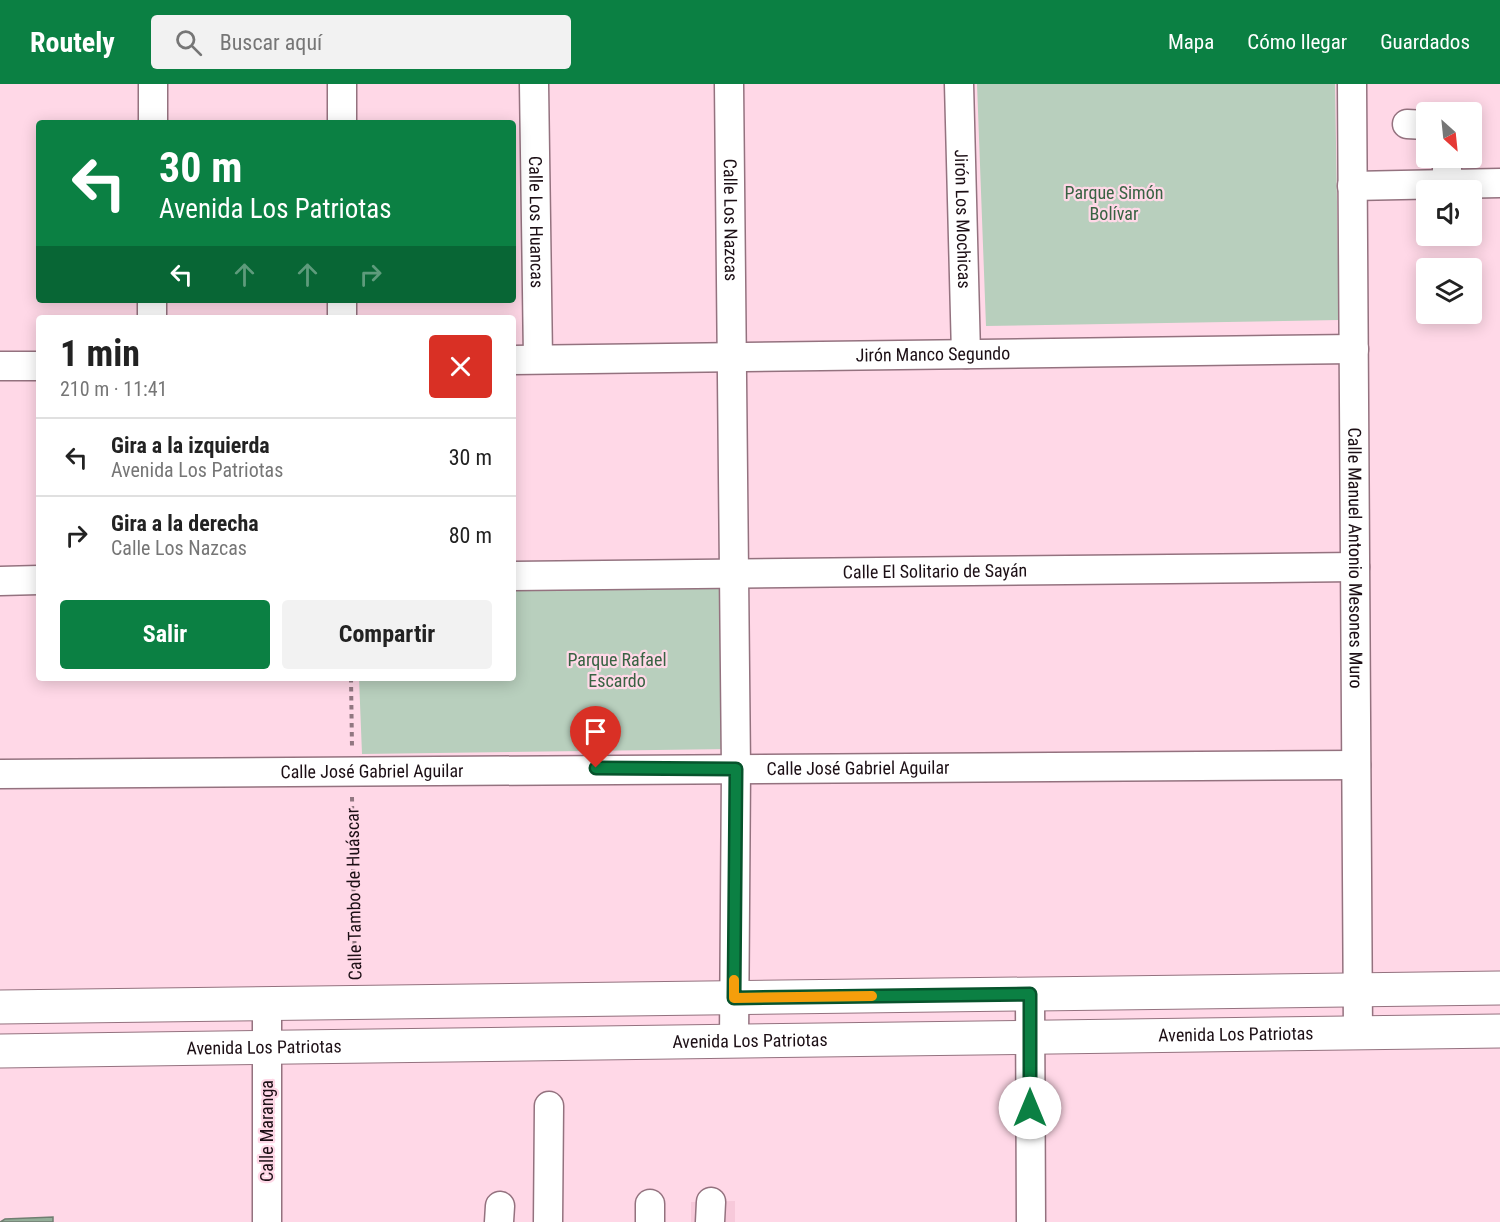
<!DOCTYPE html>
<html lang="es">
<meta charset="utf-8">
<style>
:root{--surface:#fff;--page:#f2f2f2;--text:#222;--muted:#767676;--line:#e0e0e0;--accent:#0b8043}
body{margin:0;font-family:"Roboto Condensed",sans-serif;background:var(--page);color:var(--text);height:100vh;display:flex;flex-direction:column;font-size:22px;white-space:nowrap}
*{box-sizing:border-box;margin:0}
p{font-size:20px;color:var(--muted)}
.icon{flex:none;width:33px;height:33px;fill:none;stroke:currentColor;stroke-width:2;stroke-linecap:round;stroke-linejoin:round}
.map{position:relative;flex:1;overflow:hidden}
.details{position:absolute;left:36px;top:231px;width:480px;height:366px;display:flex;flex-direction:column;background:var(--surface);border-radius:6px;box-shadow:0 3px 15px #0003}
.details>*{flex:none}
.hud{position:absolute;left:36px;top:36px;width:480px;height:183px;border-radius:6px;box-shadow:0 3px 15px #0003;background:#0b8043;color:#fff;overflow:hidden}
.needle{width:39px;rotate:153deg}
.tools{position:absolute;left:1416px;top:18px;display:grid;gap:12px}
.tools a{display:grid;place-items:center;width:66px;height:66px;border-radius:6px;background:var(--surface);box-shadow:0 3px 15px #0003;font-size:30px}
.pin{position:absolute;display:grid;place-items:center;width:51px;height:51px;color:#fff;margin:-62px -26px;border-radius:50% 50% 50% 0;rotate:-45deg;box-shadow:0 0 6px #0007}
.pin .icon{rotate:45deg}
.me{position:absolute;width:66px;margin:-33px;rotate:0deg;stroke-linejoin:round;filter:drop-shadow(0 0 4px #0008)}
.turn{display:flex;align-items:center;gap:21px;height:126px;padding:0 24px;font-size:27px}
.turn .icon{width:78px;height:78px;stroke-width:2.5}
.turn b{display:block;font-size:42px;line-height:51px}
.lanes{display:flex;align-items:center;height:57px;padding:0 24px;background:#0003;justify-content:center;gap:30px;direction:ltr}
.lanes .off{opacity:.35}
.round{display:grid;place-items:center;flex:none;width:63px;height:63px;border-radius:6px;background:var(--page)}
.head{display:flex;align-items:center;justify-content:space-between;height:102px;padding:0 24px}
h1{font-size:36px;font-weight:700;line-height:45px}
.button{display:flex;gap:12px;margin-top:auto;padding:12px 24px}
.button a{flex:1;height:69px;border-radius:6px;background:var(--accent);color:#fff;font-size:24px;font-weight:700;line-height:69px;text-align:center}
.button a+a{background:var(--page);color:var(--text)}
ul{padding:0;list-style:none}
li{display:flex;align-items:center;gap:18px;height:78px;padding:0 24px;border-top:2px solid var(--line)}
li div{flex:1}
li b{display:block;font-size:22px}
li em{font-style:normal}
header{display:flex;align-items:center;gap:36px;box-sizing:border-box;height:84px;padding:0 30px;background:var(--accent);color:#fff}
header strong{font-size:28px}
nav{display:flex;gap:33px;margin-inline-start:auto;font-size:21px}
.search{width:420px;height:54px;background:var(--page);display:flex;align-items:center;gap:15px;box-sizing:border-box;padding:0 21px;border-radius:6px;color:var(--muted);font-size:22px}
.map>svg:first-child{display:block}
.built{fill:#f7c9da}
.green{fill:#b8cfbd}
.water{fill:#94ae99;stroke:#707e71;stroke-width:1.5}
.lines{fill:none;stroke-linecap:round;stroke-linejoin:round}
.minor-casing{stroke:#94727f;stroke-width:31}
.major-casing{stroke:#94727f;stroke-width:35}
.path{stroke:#917781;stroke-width:4;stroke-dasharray:4.5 4.5;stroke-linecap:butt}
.minor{stroke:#fff;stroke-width:28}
.major{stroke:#fff;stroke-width:33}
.route-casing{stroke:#07532c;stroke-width:15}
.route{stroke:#0b8043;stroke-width:10}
.slow{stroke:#f59e0b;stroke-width:10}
.labels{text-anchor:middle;stroke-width:4.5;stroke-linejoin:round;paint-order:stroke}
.park-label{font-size:18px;fill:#386242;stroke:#ffd8e7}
.street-label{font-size:18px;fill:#1c0f15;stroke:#ffd8e7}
</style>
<header>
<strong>Routely</strong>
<div class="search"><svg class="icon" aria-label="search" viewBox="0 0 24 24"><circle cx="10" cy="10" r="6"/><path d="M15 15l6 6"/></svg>Buscar aquí</div>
<nav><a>Mapa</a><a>Cómo llegar</a><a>Guardados</a></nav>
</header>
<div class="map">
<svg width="1500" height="1138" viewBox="0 0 1500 1138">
<rect width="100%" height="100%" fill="#ffd8e7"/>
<!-- built -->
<path class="built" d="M 735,1117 L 735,1138 L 691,1138 L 691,1118 Z"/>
<!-- green -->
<path class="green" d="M 977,0 L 1335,0 L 1339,236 L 986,242 Z
M 729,504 L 730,665 L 362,670 L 359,594 L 513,594 L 513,507 Z"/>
<!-- water -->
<path class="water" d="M 53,1133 L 53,1138 L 0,1138 L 5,1135 Z"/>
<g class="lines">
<defs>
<g id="minor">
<path d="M 342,0 L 342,39"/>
<path id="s1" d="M 534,0 L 538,275"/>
<path id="s2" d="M 729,0 L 736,685 L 734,957"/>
<path id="s3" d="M 959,0 L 966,270"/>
<path id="s4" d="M 1352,0 L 1358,948"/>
<path d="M 153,39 L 153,0"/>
<path d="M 1407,40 L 1426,41"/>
<path d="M 1447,74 L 1447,100"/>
<path d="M 1352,102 L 1500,99"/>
<path d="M 342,216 L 342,234"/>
<path d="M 152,234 L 152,216"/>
<path id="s5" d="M 513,276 L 1354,265"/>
<path d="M 0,282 L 39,282"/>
<path id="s6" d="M 513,492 L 1355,483"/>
<path d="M 0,497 L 39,496"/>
<path id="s7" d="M 0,690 L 1356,681"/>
<path d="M 1030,910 L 1031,1138"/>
<path d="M 267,920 L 267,1138"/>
<path d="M 650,1120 L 650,1138"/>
<path d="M 499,1138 L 500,1122"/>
<path d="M 548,1138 L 549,1022"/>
<path d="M 710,1138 L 711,1118"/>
</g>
<g id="major">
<path d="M 0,923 L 1500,904"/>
<path id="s8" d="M 0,967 L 1500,947"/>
</g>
</defs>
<!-- minor casing -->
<use href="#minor" class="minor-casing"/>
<!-- major casing -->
<use href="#major" class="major-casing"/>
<!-- path -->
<path class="path" d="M 351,594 L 352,663
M 352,713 L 355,891"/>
<!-- minor -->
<use href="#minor" class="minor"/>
<!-- major -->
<use href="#major" class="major"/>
</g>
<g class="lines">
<defs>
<path id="route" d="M 596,684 L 736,685 L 734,914 L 1030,910 L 1030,1024"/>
</defs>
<!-- route casing -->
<use href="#route" class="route-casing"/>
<!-- route -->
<use href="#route" class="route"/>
<!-- slow -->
<path class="slow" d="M 734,896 L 734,914 L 872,912"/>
</g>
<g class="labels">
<!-- park labels -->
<g class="park-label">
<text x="1114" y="115">Parque Simón<tspan x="1114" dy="21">Bolívar</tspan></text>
<text x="617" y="582">Parque Rafael<tspan x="617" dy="21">Escardo</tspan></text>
</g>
<!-- street labels -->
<g class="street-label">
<text dy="6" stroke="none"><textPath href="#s3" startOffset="135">Jirón Los Mochicas</textPath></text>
<text dy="6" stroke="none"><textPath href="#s2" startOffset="136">Calle Los Nazcas</textPath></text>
<text dy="6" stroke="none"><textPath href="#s1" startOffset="138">Calle Los Huancas</textPath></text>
<text dy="6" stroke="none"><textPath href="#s5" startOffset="420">Jirón Manco Segundo</textPath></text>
<text dy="6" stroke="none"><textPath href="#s4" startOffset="474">Calle Manuel Antonio Mesones Muro</textPath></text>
<text dy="6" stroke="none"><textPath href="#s6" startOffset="422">Calle El Solitario de Sayán</textPath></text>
<text dy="6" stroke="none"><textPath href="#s7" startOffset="858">Calle José Gabriel Aguilar</textPath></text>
<text dy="6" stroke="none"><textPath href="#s7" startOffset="372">Calle José Gabriel Aguilar</textPath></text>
<text transform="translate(354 810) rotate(-91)" y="6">Calle Tambo de Huáscar</text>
<text dy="6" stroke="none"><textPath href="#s8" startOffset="1236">Avenida Los Patriotas</textPath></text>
<text dy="6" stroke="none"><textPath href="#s8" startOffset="750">Avenida Los Patriotas</textPath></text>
<text dy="6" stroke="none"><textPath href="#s8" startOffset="264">Avenida Los Patriotas</textPath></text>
<text transform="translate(267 1047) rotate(-90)" y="6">Calle Maranga</text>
</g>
</g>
</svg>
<div class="tools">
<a><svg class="needle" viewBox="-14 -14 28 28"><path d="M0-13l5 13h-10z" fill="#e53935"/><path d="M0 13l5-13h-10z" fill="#767676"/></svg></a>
<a><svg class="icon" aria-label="sound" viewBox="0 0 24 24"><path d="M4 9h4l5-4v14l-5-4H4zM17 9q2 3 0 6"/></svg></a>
<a><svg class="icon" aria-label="layers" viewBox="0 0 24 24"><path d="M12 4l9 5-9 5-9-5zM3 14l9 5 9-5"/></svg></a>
</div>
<div class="pin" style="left:596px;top:684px;background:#d93025"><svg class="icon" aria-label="arrive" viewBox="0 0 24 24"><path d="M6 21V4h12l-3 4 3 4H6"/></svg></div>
<svg class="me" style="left:1030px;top:1024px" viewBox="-20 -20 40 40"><circle r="19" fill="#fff"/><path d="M0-13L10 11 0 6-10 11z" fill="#0b8043"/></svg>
<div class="hud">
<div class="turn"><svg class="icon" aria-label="left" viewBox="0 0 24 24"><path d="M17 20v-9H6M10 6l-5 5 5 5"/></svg><div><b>30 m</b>Avenida Los Patriotas</div></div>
<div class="lanes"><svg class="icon" aria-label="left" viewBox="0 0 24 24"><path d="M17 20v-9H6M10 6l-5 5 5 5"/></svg><svg class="icon off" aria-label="ahead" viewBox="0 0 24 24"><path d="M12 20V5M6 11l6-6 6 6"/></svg><svg class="icon off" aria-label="ahead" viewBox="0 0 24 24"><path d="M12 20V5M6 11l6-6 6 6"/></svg><svg class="icon off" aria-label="right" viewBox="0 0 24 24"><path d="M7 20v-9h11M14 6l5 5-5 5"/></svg></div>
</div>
<section class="details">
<div class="head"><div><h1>1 min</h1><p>210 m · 11:41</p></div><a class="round" style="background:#d93025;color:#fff"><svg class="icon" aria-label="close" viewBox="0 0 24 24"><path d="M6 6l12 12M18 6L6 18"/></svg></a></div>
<ul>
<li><svg class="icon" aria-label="left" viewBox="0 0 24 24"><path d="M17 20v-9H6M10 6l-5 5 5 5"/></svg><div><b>Gira a la izquierda</b><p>Avenida Los Patriotas</p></div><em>30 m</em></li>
<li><svg class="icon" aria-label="right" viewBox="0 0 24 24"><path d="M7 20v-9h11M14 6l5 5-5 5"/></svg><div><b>Gira a la derecha</b><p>Calle Los Nazcas</p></div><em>80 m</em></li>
</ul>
<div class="button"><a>Salir</a><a>Compartir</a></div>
</section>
</div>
